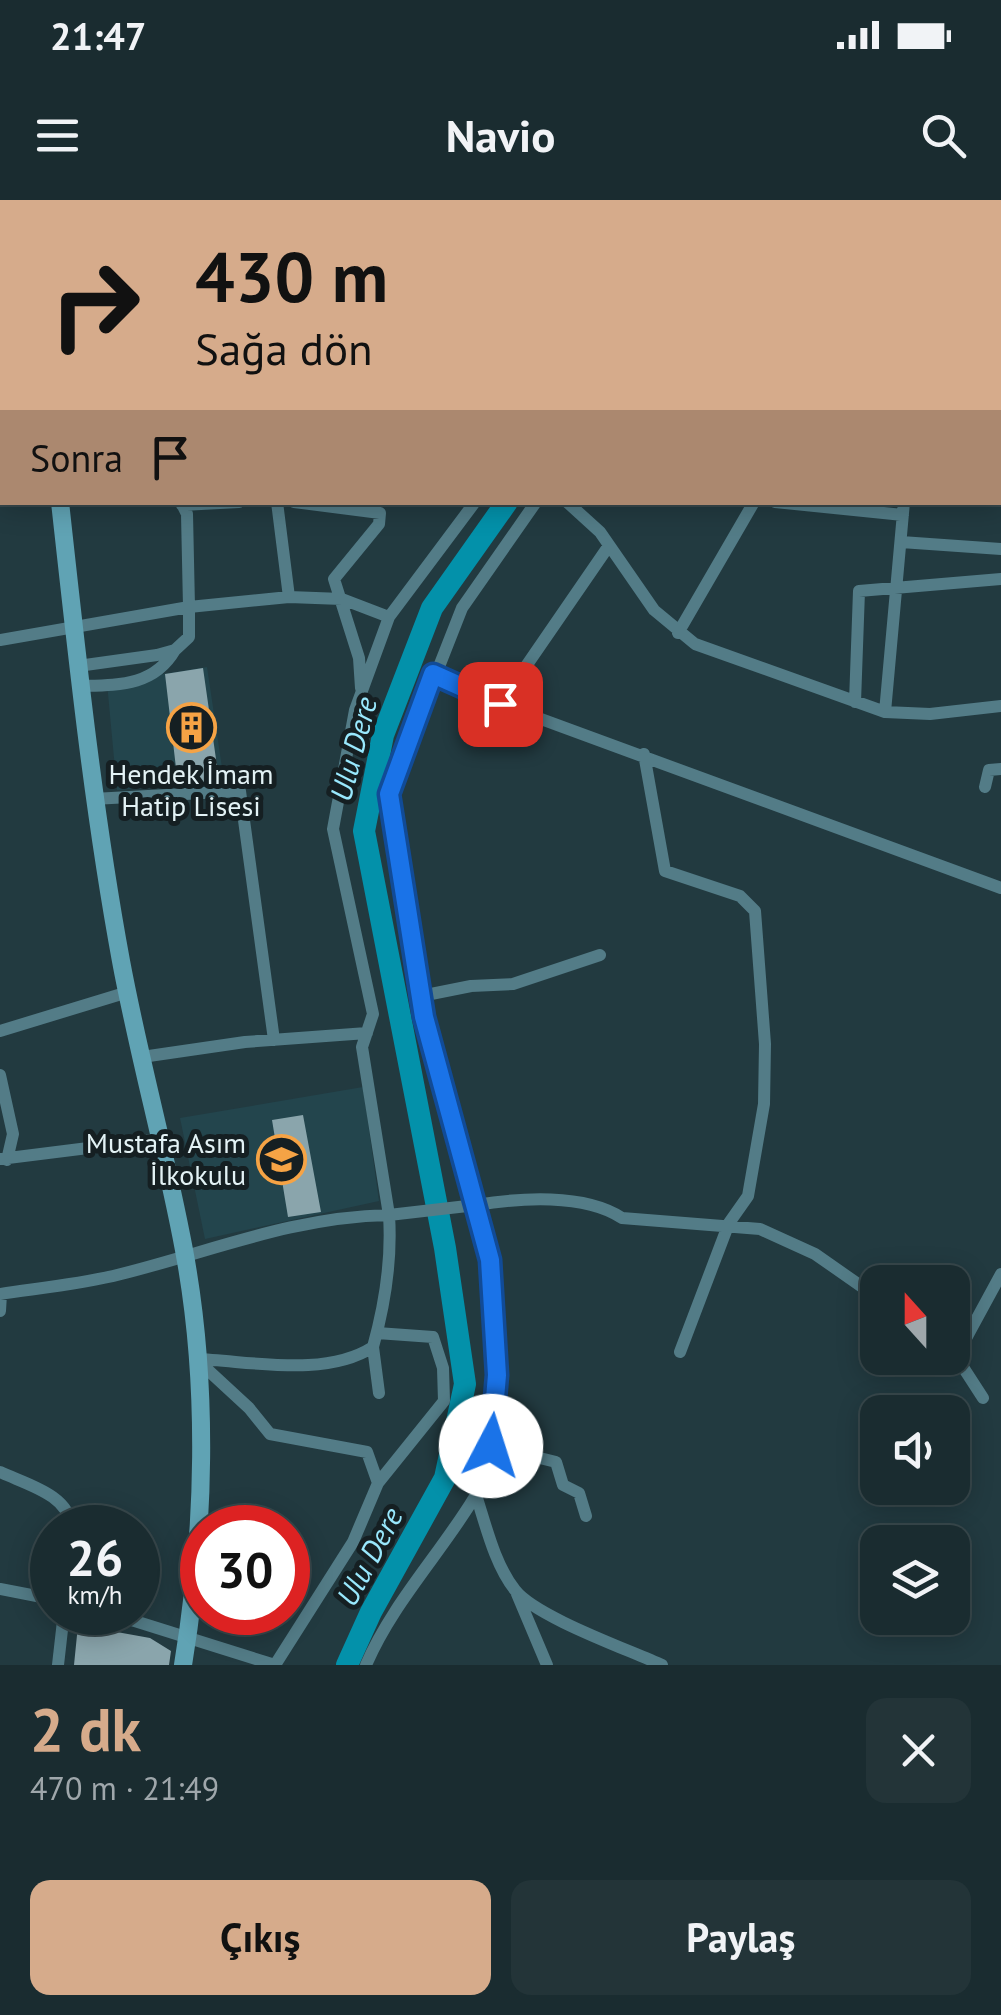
<!DOCTYPE html>
<html lang="tr">
<meta charset="utf-8">
<style>
:root{--surface:#1a2c30;--page:#233438;--text:#f1f3f6;--muted:#9fa7ab;--line:#38484c;--accent:#d6ab8b}
body{margin:0;font-family:"PT Sans",sans-serif;background:var(--page);color:var(--text);height:100vh;display:flex;flex-direction:column;font-size:38px;white-space:nowrap}
*{box-sizing:border-box;margin:0}
p{font-size:32px;color:var(--muted)}
.icon{flex:none;width:55px;height:55px;fill:none;stroke:currentColor;stroke-width:2;stroke-linecap:round;stroke-linejoin:round}
.map{position:relative;height:1465px;overflow:hidden}
.side{display:flex;flex-direction:column;background:var(--surface);flex:1}
.side>*{flex:none}
.top-card{position:absolute;left:0px;top:0px;width:1002px;height:305px;box-shadow:0 5px 25px #0003,0 0 0 2px var(--line);background:#d6ab8b;color:#111;overflow:hidden}
.needle{width:65px;rotate:339deg}
.fabs{position:absolute;left:860px;top:1065px;display:grid;gap:20px}
.fabs a{display:grid;place-items:center;width:110px;height:110px;border-radius:20px;background:var(--surface);box-shadow:0 5px 25px #0003,0 0 0 2px var(--line);font-size:50px}
.speed{position:absolute;left:30px;top:1305px;display:flex;gap:20px;font-size:50px;font-weight:700;text-align:center}
.speed>*{display:grid;place-content:center;width:130px;height:130px;border-radius:50%;background:var(--surface);box-shadow:0 5px 25px #0003,0 0 0 2px var(--line);line-height:1}
.speed small{font-size:25px;font-weight:400}
.speed .limit{border:15px solid #d22;background:#fff;color:#111}
.pin{position:absolute;display:grid;place-items:center;width:85px;height:85px;color:#fff;margin:-42px;border-radius:20px;box-shadow:0 5px 15px #0006}
.me{position:absolute;width:110px;margin:-55px;rotate:5deg;stroke-linejoin:round;filter:drop-shadow(0 0 8px #0008)}
.turn{display:flex;align-items:center;gap:35px;height:210px;padding:0 30px;font-size:45px}
.turn .icon{width:130px;height:130px;stroke-width:2.5}
.turn b{display:block;font-size:70px;line-height:85px}
.then{display:flex;align-items:center;height:95px;padding:0 30px;background:#0003;gap:20px;font-size:38px}
.round{display:grid;place-items:center;flex:none;width:105px;height:105px;border-radius:20px;background:var(--page)}
.summary{display:flex;align-items:center;justify-content:space-between;height:170px;padding:0 30px}
h1{font-size:60px;font-weight:700;line-height:75px;color:var(--accent)}
.cta{display:flex;gap:20px;margin-top:auto;padding:20px 30px}
.cta a{flex:1;height:115px;border-radius:20px;background:var(--accent);color:#111;font-size:40px;font-weight:700;line-height:115px;text-align:center}
.cta a+a{background:var(--page);color:var(--text)}
.status{display:flex;justify-content:space-between;align-items:center;height:70px;padding:0 50px;background:var(--surface);direction:ltr}
.status svg{height:28px;fill:currentColor}
header{display:flex;justify-content:space-between;align-items:center;height:130px;padding:0 30px;background:var(--surface);font-size:45px;font-weight:700}
.map>svg:first-child{display:block}
.built{fill:#23454d}
.lines{fill:none;stroke-linecap:round;stroke-linejoin:round}
.river{stroke:#0391aa;stroke-width:22}
.building{fill:#8aa5ac}
.minor{stroke:#537c87;stroke-width:12}
.secondary{stroke:#60a3b4;stroke-width:18}
.route-casing{stroke:#114b97;stroke-width:25}
.route{stroke:#1a73e8;stroke-width:18}
.labels{text-anchor:middle;stroke-width:10;stroke-linejoin:round;paint-order:stroke}
.poi-label{font-size:28px;fill:#e3f2f5;stroke:#151f22}
.water-label{font-size:30px;font-style:italic;fill:#99e8fd;stroke:#151f22}
</style>
<div class="status"><b>21:47</b><svg viewBox="0 0 49 12"><path d="M0 12V9h3v3zM5 12V6h3v6zM10 12V3h3v9zM15 12V0h3v12zM26 1h20v11H26zM47 4h2v5h-2z"/></svg></div>
<header><svg class="icon" aria-label="menu" viewBox="0 0 24 24"><path d="M4 6h16M4 12h16M4 18h16"/></svg>Navio<svg class="icon" aria-label="search" viewBox="0 0 24 24"><circle cx="10" cy="10" r="6"/><path d="M15 15l6 6"/></svg></header>
<div class="map">
<svg width="1001" height="1465" viewBox="0 0 1001 1465">
<rect width="100%" height="100%" fill="#223a40"/>
<!-- built -->
<path class="built" d="M 207,467 L 224,581 L 117,590 L 107,483 Z
M 363,887 L 379,1001 L 205,1039 L 180,918 Z"/>
<g class="lines">
<!-- river -->
<path class="river" d="M 721,2 L 721,0
M 347,1465 L 371,1412 L 445,1278 L 465,1184 L 445,1048 L 364,631 L 383,535 L 432,408 L 507,302"/>
</g>
<!-- building -->
<path class="building" d="M 203,468 L 219,580 L 178,585 L 165,474 Z
M 303,915 L 321,1012 L 288,1017 L 272,920 Z
M 78,1425 L 150,1438 L 171,1451 L 169,1465 L 74,1465 Z"/>
<g class="lines">
<!-- minor -->
<path class="minor" d="M 106,0 L 106,2
M 399,0 L 399,2
M 600,0 L 601,2
M 901,0 L 907,1
M 216,2 L 217,0
M 748,2 L 749,0
M 1000,43 L 1001,43
M 1000,143 L 1001,143
M 1000,251 L 1001,251
M 277,302 L 289,397
M 294,302 L 380,313 L 379,324 L 334,379 L 359,458 L 361,488
M 567,302 L 600,332 L 654,410 L 695,444 L 885,512 L 930,514 L 1001,506
M 775,302 L 903,315
M 182,305 L 239,302
M 901,342 L 1001,349
M 389,417 L 475,302
M 678,433 L 754,302
M 0,440 L 189,407 L 187,314 L 181,302
M 433,474 L 500,504 L 608,347
M 81,486 C 119,485 154,486 175,450
M 855,502 L 859,391 L 1001,379
M 500,504 L 1001,688
M 885,512 L 904,302
M 644,554 L 665,671 L 740,696 L 755,711 L 765,844 L 764,904 L 748,996 L 729,1023 L 680,1152
M 985,587 L 989,570 L 1001,569
M 93,599 L 240,591 L 274,840
M 421,796 L 471,786 L 513,784 L 600,755
M 0,831 L 128,792
M 142,857 L 245,842 L 367,833
M 0,875 L 13,934 L 7,960
M 0,959 L 160,939
M 0,1094 C 40,1088 82,1084 121,1074 C 213,1051 292,1017 389,1015 L 362,847 L 373,814 L 333,629 L 355,510 L 389,417 L 342,399 L 289,397 L 189,407 L 189,437 L 175,450 L 157,455 L 78,466
M 0,1111 L 1,1094
M 377,1133 L 433,1137 L 443,1168 L 444,1201 L 378,1283
M 373,1147 L 379,1193
M 952,1154 L 963,1144 L 1001,1074
M 944,1158 L 961,1164 L 983,1198
M 196,1159 C 251,1161 325,1178 373,1147 C 385,1104 392,1060 389,1015 L 476,1005 L 424,817 L 389,594 L 462,408 L 536,302
M 491,1246 L 556,1262 L 563,1285 L 579,1293 L 586,1316
M 0,1272 C 25,1284 71,1295 71,1328
M 476,1295 C 486,1326 495,1365 515,1390 C 536,1417 627,1449 662,1465
M 0,1389 L 52,1399
M 517,1394 L 547,1465
M 106,1412 L 275,1465 L 353,1342 L 378,1283 L 367,1252 L 270,1234 L 249,1208 L 197,1160
M 58,1465 L 64,1412
M 366,1465 C 392,1404 440,1354 474,1298 C 516,1230 494,1080 476,1005 C 519,998 584,993 622,1018 L 760,1029 L 815,1054 L 878,1098"/>
<!-- secondary -->
<path class="secondary" d="M 30,0 L 30,2
M 531,2 L 538,0
M 0,137 L 2,136
M 60,302 C 77,456 93,609 121,761 C 139,858 166,953 184,1050 C 209,1184 205,1331 183,1465"/>
</g>
<g class="lines">
<defs>
<path id="route" d="M 491,1246 L 497,1175 L 490,1060 L 424,817 L 389,594 L 433,474 L 500,504"/>
</defs>
<!-- route casing -->
<use href="#route" class="route-casing"/>
<!-- route -->
<use href="#route" class="route"/>
</g>
<!-- icons -->
<defs>
<symbol id="building-ring" viewBox="-11 -11 22 22"><circle r="9.5" fill="#151f22" stroke="#f5a345" stroke-width="1.5"/><path d="M-4-6H4V6H1V3H-1V6H-4ZM-2.5-4.3h1.7v1.8h-1.7ZM.8-4.3h1.7v1.8H.8ZM-2.5-1h1.7V.8h-1.7ZM.8-1h1.7V.8H.8Z" fill="#f5a345"/></symbol>
<symbol id="school-ring" viewBox="-11 -11 22 22"><circle r="9.5" fill="#151f22" stroke="#f5a345" stroke-width="1.5"/><path d="M0-5L7-2L0 1L-7-2ZM-4 1L0 2.5L4 1V4Q0 6-4 4Z" fill="#f5a345"/></symbol>
</defs>
<g fill-rule="evenodd">
<use href="#building-ring" x="164" y="500" width="55" height="55"/>
<use href="#school-ring" x="254" y="932" width="55" height="55"/>
</g>
<g class="labels">
<!-- poi labels -->
<g class="poi-label">
<text x="191" y="584">Hendek İmam<tspan x="191" dy="32">Hatip Lisesi</tspan></text>
<text x="246" y="953" text-anchor="end">Mustafa Asım<tspan x="246" dy="32">İlkokulu</tspan></text>
</g>
<!-- water labels -->
<g class="water-label">
<text transform="translate(354 549) rotate(-75)" y="10">Ulu Dere</text>
<text transform="translate(370 1357) rotate(-62)" y="10">Ulu Dere</text>
</g>
</g>
</svg>
<div class="fabs">
<a><svg class="needle" viewBox="-14 -14 28 28"><path d="M0-13l5 13h-10z" fill="#e53935"/><path d="M0 13l5-13h-10z" fill="#9fa7ab"/></svg></a>
<a><svg class="icon" aria-label="sound" viewBox="0 0 24 24"><path d="M4 9h4l5-4v14l-5-4H4zM17 9q2 3 0 6"/></svg></a>
<a><svg class="icon" aria-label="layers" viewBox="0 0 24 24"><path d="M12 4l9 5-9 5-9-5zM3 14l9 5 9-5"/></svg></a>
</div>
<div class="speed"><div>26<small>km/h</small></div><div class="limit">30</div></div>
<div class="pin" style="left:500px;top:504px;background:#d93025"><svg class="icon" aria-label="arrive" viewBox="0 0 24 24"><path d="M6 21V4h12l-3 4 3 4H6"/></svg></div>
<svg class="me" style="left:491px;top:1246px" viewBox="-20 -20 40 40"><circle r="19" fill="#fff"/><path d="M0-13L10 11 0 6-10 11z" fill="#1a73e8"/></svg>
<div class="top-card">
<div class="turn"><svg class="icon" aria-label="right" viewBox="0 0 24 24"><path d="M7 20v-9h11M14 6l5 5-5 5"/></svg><div><b>430 m</b>Sağa dön</div></div>
<div class="then">Sonra<svg class="icon" aria-label="arrive" viewBox="0 0 24 24"><path d="M6 21V4h12l-3 4 3 4H6"/></svg></div>
</div>
</div>
<section class="side">
<div class="summary"><div><h1>2 dk</h1><p>470 m · 21:49</p></div><a class="round"><svg class="icon" aria-label="close" viewBox="0 0 24 24"><path d="M6 6l12 12M18 6L6 18"/></svg></a></div>
<div class="cta"><a>Çıkış</a><a>Paylaş</a></div>
</section>
